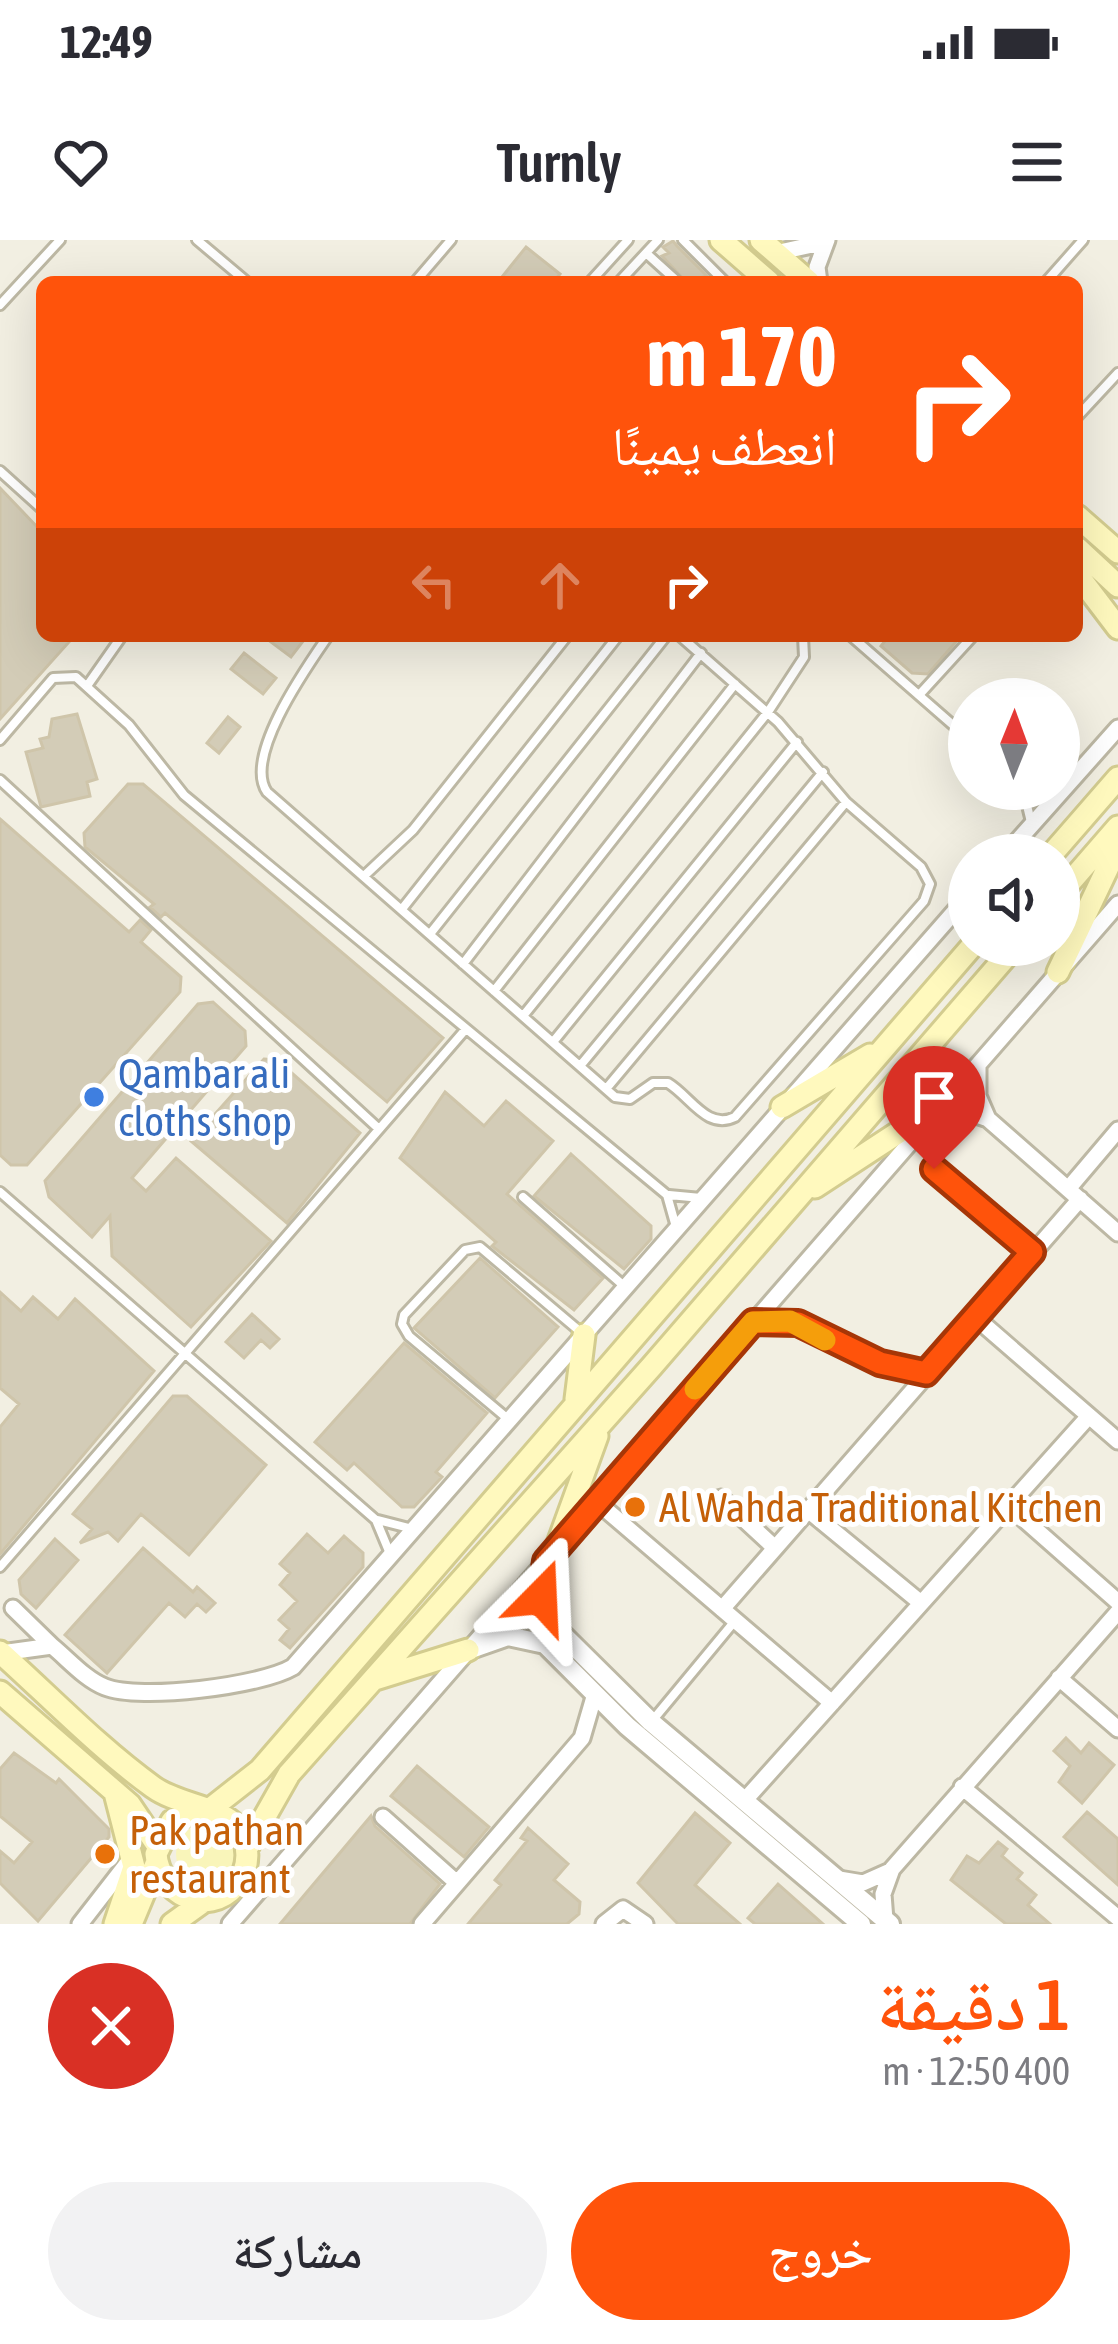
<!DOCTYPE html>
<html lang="ar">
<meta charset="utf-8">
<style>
:root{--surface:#fff;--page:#f2f2f3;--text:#2b2b33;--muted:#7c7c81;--accent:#ff530b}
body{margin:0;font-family:"Asap Condensed","Noto Naskh Arabic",sans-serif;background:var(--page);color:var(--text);direction:rtl;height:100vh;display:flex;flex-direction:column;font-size:45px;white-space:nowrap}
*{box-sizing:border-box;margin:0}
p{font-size:39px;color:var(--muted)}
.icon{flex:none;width:66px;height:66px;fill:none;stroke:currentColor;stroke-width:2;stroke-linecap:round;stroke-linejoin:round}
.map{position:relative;height:1684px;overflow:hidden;direction:ltr}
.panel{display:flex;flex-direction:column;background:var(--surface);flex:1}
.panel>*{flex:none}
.top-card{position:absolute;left:36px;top:36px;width:1047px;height:366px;border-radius:18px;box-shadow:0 12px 48px #0002;direction:rtl;background:#ff530b;color:#fff;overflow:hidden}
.needle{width:78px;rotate:1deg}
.buttons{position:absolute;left:948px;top:438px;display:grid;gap:24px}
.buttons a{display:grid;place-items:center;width:132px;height:132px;border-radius:50%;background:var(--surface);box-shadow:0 12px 48px #0002;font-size:60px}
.pin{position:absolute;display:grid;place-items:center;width:102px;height:102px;color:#fff;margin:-123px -51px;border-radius:50% 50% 50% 0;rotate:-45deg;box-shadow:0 0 12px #0007}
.pin .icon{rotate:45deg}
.me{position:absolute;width:132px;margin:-66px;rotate:21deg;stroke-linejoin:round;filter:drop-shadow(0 0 9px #0008)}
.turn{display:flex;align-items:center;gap:42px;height:252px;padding:0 48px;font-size:54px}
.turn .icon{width:156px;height:156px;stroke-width:2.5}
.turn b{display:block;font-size:84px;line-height:102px}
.lanes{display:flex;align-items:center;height:114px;padding:0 48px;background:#0003;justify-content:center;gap:60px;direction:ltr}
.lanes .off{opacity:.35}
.round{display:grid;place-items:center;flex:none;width:126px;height:126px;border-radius:63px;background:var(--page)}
.overview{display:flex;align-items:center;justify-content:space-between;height:204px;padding:0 48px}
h1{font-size:72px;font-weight:600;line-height:90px;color:var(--accent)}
.primary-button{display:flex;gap:24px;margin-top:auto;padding:24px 48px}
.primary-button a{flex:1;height:138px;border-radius:72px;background:var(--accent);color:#fff;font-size:48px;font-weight:600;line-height:138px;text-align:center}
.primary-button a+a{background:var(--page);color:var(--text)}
.status{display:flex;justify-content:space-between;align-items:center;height:84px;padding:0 60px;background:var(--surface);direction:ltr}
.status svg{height:33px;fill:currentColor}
header{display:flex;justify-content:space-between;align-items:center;height:156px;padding:0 48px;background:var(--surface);font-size:54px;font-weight:600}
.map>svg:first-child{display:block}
.sand{fill:#f9f5ba}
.building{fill:#d3ccb7;stroke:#cfc5aa;stroke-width:3}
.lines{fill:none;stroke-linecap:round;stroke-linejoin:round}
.service-casing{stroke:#bdb8a4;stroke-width:14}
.minor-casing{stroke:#bdb8a4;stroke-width:21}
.tertiary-casing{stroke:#bdb8a4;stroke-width:24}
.secondary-casing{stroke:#d3cc8f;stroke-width:27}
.service{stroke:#fff;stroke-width:8}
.minor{stroke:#fff;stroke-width:15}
.tertiary{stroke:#fff;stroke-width:18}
.secondary{stroke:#fff9be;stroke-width:21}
.route-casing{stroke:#a63607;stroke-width:30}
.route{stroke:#ff530b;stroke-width:21}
.slow{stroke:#f59e0b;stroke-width:21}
.shop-dot{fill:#3f7fe0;stroke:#fff;stroke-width:4.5}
.food-dot{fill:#e8710a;stroke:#fff;stroke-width:4.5}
.labels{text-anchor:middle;stroke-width:10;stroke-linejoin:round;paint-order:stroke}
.shop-label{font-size:42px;fill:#366cbe;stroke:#fff;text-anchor:start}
.food-label{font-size:42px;fill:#c56008;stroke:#fff;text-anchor:start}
</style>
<div class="status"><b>12:49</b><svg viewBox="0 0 49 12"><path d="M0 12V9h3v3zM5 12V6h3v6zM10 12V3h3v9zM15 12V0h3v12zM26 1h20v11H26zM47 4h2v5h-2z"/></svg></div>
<header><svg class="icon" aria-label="menu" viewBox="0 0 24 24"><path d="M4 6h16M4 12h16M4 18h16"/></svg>Turnly<svg class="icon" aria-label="heart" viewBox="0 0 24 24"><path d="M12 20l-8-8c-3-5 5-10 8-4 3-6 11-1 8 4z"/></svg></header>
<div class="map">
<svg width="1118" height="1684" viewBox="0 0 1118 1684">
<rect width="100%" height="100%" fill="#f2efe2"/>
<!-- sand -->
<path class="sand" d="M176 1614a30 30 0 1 1 60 0a30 30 0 1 1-60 0Z"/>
<!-- building -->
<path class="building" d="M 673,1 L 677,6 L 707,36 L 686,42 L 662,16 L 669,13 L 663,7 Z
M 526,7 L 560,34 L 553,42 L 498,42 Z
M 0,248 L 42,292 L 42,396 L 62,396 L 69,402 L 0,479 Z
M 263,396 L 307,396 L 291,417 Z
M 889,396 L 961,396 L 928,434 L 912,433 L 881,406 Z
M 244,413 L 276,438 L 263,454 L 231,429 Z
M 77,474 L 97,539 L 87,542 L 90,556 L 41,567 L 26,512 L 43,508 L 40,499 L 49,497 L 52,479 Z
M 228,477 L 240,487 L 219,513 L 207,503 Z
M 128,544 L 143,544 L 443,798 L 387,862 L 178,684 L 165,673 L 161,677 L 150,667 L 154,664 L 85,607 L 84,593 Z
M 0,579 L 129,692 L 140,680 L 151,690 L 141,702 L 181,737 L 180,752 L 27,925 L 11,925 L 0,915 Z
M 213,762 L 245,791 L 246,806 L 132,938 L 146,951 L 176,918 L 271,1001 L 191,1087 L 112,1016 L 110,976 L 92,997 L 49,957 L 45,941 L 198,764 Z
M 264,819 L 277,820 L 360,893 L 287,983 L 191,901 Z
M 445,852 L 484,886 L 506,861 L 553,901 L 507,954 L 603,1038 L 574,1070 L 492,1006 L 496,1002 L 400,918 Z
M 571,914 L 651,986 L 651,999 L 624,1029 L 534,956 Z
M 480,1018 L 558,1087 L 495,1158 L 414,1088 Z
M 0,1052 L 21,1071 L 33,1057 L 58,1079 L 75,1059 L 154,1131 L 0,1314 L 0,1187 L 19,1164 L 0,1148 Z
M 252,1074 L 279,1099 L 270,1108 L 261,1100 L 244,1118 L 226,1102 Z
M 404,1103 L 487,1173 L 436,1232 L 442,1237 L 414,1267 L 402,1267 L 354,1223 L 347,1230 L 315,1202 Z
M 173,1156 L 187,1156 L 266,1225 L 189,1315 L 141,1274 L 118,1301 L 108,1292 L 80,1303 L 92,1289 L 73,1274 Z
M 307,1294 L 328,1313 L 344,1296 L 363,1313 L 363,1327 L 290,1408 L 280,1400 L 289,1389 L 279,1380 L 297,1361 L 280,1345 L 290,1333 L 280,1324 Z
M 55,1299 L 78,1320 L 36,1368 L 21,1354 L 19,1340 Z
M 143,1308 L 193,1352 L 197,1347 L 215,1363 L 206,1372 L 197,1364 L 185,1377 L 169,1363 L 107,1433 L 65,1395 Z
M 1066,1498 L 1081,1513 L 1089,1503 L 1114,1525 L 1082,1563 L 1059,1542 L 1070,1526 L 1054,1511 Z
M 14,1513 L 56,1543 L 59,1539 L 109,1589 L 109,1597 L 38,1681 L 0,1643 L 0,1611 L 14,1623 L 32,1602 L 0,1576 L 0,1529 Z
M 417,1526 L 489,1587 L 464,1617 L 391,1556 Z
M 1087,1572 L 1118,1599 L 1118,1645 L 1064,1597 Z
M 695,1573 L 730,1603 L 695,1645 L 740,1684 L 678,1684 L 638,1643 Z
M 371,1576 L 375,1586 L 440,1644 L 410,1684 L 280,1684 Z
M 528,1588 L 568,1624 L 554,1640 L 580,1662 L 579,1674 L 567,1684 L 468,1684 L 501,1645 L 495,1640 L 527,1601 L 521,1598 Z
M 998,1602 L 1007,1609 L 1002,1616 L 1022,1633 L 1017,1639 L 1036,1655 L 1028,1665 L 1050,1684 L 1006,1684 L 951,1640 L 967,1616 L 979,1623 Z
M 778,1644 L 823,1684 L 755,1684 L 748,1678 Z"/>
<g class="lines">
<defs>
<path id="service" d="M 197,0 L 247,42
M 683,0 L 725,42
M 646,13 L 678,42
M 415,42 L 451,0
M 590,42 L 628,0
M 619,42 L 658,0
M 1046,42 L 1083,0
M 0,65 L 60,0
M 1077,177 L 1118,133
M 0,231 L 42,269
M 328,396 C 306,428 243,517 267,552 L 615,857 L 630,859 L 653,843 L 668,843 C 690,856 707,891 735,877 L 924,661 L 930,644 L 921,627 L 846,562 L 778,482 L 680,396
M 851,396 L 969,499
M 87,446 L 122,396
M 920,454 L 973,396
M 0,500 L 53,438 L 76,437 L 129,485 L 184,555 L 667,955 L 676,987
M 0,540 L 379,889
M 1023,549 L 1031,582
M 1025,549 L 1056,555
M 364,636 L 413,590 L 567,396
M 402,669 L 618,396
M 430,694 L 666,396
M 463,724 L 701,413
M 494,751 L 735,444
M 523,776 L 768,472 L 804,417 L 803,396
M 553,802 L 797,502
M 580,826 L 823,532
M 606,849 L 846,562
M 934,929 L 1032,1012
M 0,952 L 376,1280 L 391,1316
M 669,955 L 701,958
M 523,957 L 624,1046
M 760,1081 L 798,1083 L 880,1123 L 925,1133
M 508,1179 L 409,1096 L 402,1084 L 404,1075 L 465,1010 L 480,1007 L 583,1094
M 378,1280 L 409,1288
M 0,1327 L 465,790
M 652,1481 L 734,1382"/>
<path id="minor" d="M 775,13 L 826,2
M 819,42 L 817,27 L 827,0
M 1005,615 L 1118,488
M 978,826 L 978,856 L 988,879
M 932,878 L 967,872 L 988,879 L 1118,993
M 1068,949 L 1118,890
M 975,1077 L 1118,1201
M 721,1258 L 775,1308
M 597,1262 L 832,1463
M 1009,1266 L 1118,1362
M 808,1270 L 921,1363
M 563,1301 L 1118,664
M 13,1368 L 52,1406
M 722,1369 L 1080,959
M 1,1413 L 52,1406 C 69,1420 85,1439 105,1447 C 140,1461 261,1446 293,1427 L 969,655
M 1059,1438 L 1118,1489
M 962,1547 L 1118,1678
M 745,1560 L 1089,1176
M 383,1577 L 457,1643
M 839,1639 L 863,1643 L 890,1631
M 885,1680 L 883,1654 L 892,1629 L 1118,1372
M 80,1684 L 129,1621
M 230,1684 L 547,1320
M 422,1684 L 582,1498 L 594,1457
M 604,1684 L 623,1669 L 645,1684"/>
<path id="tertiary" d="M 546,1321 L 541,1357 L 556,1388 L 651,1482 L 890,1684
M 468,1410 L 508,1396 L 545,1404 L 627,1486 L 861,1684"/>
<path id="secondary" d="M 721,0 L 769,42
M 761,0 L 809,42
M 1077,276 L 1118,312
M 1077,308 L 1118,346
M 1077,334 L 1118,388
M 1051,615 L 1118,538
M 1059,655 L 1118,587
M 1058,732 L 1118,606
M 782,867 L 870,815
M 815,947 L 951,858
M 576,1159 L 584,1095
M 556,1309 L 597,1196
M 0,1412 C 50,1457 99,1508 153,1547 C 178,1565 218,1566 236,1586 C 251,1603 250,1628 236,1645 C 207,1679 159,1653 156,1614 L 172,1581 L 198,1570
M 375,1439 L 468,1410
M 0,1452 L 130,1565 L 157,1605
M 115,1553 L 134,1627 L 115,1684
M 209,1570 L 260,1530 L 973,705
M 247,1608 L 289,1534 L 652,1126 L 1016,705
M 131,1684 L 156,1624
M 172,1684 L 204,1661"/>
</defs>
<!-- service casing -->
<use href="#service" class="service-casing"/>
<!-- minor casing -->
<use href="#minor" class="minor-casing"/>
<!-- tertiary casing -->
<use href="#tertiary" class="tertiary-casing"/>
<!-- secondary casing -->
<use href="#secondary" class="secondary-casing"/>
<!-- service -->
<use href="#service" class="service"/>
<!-- minor -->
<use href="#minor" class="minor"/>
<!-- tertiary -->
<use href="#tertiary" class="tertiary"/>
<!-- secondary -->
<use href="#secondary" class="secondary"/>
</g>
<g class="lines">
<defs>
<path id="route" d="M 541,1357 L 546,1321 L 753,1082 L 798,1083 L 880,1123 L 926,1133 L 1032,1012 L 934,929"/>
</defs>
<!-- route casing -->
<use href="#route" class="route-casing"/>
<!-- route -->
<use href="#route" class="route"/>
<!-- slow -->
<path class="slow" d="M 695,1149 L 753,1082 L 790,1081 L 825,1100"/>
</g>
<!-- markers -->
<circle class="shop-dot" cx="94" cy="857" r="12"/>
<g class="food-dot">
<circle cx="635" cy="1267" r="12"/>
<circle cx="105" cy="1614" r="12"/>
</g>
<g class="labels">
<!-- shop labels -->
<g class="shop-label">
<text x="118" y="848">Qambar ali<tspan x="118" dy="48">cloths shop</tspan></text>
</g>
<!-- food labels -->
<g class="food-label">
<text x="659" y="1282">Al Wahda Traditional Kitchen</text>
<text x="129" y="1605">Pak pathan<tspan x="129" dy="48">restaurant</tspan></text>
</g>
</g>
</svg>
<div class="buttons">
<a><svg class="needle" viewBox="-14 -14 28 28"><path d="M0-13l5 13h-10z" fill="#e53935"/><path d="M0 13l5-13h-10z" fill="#7c7c81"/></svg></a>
<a><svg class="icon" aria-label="sound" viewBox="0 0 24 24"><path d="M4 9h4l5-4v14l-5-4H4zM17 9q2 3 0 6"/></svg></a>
</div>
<div class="pin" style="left:934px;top:929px;background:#d93025"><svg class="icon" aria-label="arrive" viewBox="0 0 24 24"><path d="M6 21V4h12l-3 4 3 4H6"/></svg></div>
<svg class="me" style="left:541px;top:1357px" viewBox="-20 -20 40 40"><path d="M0-17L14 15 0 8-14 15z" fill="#ff530b" stroke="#fff" stroke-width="4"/></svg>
<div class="top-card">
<div class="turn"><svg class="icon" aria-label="right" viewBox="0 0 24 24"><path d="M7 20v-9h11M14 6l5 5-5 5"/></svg><div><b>170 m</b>انعطف يمينًا</div></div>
<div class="lanes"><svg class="icon off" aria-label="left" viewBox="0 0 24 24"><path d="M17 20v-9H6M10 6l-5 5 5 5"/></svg><svg class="icon off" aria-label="ahead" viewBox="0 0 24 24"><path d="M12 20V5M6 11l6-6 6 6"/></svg><svg class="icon" aria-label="right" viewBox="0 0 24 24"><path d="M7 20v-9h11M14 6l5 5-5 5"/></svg></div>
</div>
</div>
<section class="panel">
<div class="overview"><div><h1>1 دقيقة</h1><p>400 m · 12:50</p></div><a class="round" style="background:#d93025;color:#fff"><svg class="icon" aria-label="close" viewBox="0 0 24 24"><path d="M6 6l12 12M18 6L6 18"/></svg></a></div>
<div class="primary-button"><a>خروج</a><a>مشاركة</a></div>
</section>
